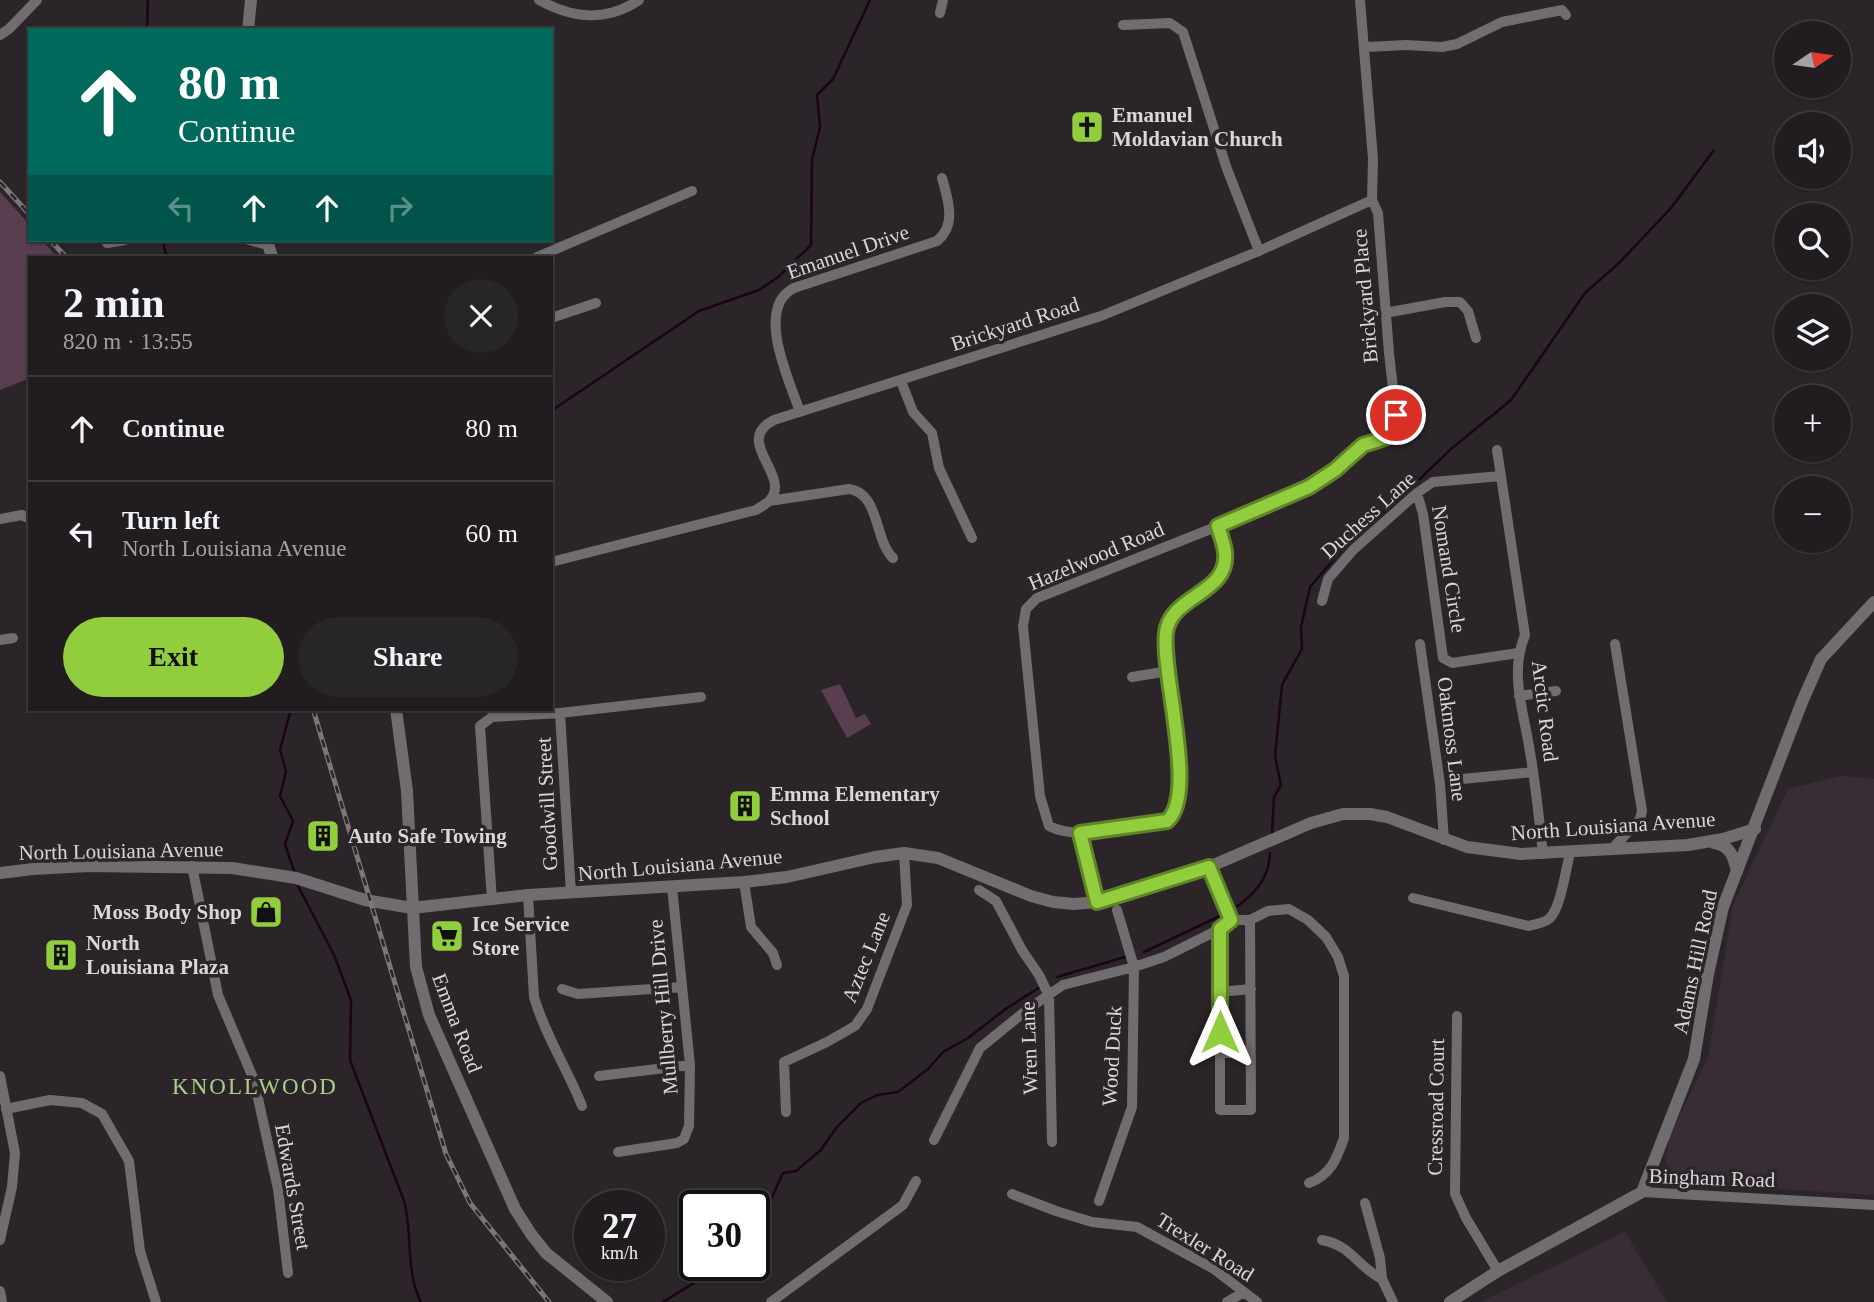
<!DOCTYPE html>
<meta charset="utf-8">
<style>
:root{--surface:#201c1f;--page:#282528;--text:#f1f3f6;--muted:#a2a1a4;--line:#3d3a3d;--accent:#92cd3e}
body{margin:0;font-family:"Times New Roman",serif;background:var(--page);color:var(--text);height:100vh;display:flex;flex-direction:column;font-size:26px;white-space:nowrap}
*{box-sizing:border-box;margin:0}
p{font-size:23px;color:var(--muted)}
.icon{flex:none;width:38px;height:38px;fill:none;stroke:currentColor;stroke-width:2;stroke-linecap:round;stroke-linejoin:round}
.map{position:relative;flex:1;overflow:hidden}
.drawer{position:absolute;left:28px;top:256px;width:525px;height:455px;display:flex;flex-direction:column;background:var(--surface);border-radius:0px;box-shadow:0 2px 5px #0004,0 0 0 2px var(--line)}
.drawer>*{flex:none}
.guide{position:absolute;left:28px;top:28px;width:525px;height:214px;border-radius:0px;box-shadow:0 2px 5px #0004,0 0 0 2px var(--line);background:#00695c;color:#fff;overflow:hidden}
.needle{width:46px;rotate:77deg}
.controls{position:absolute;left:1774px;top:21px;display:grid;gap:14px}
.controls a{display:grid;place-items:center;width:77px;height:77px;border-radius:50%;background:var(--surface);box-shadow:0 2px 5px #0004,0 0 0 2px var(--line);font-size:35px}
.speed{position:absolute;left:574px;top:1190px;display:flex;gap:14px;font-size:35px;font-weight:700;text-align:center}
.speed>*{display:grid;place-content:center;width:91px;height:91px;border-radius:50%;background:var(--surface);box-shadow:0 2px 5px #0004,0 0 0 2px var(--line);line-height:1}
.speed small{font-size:18px;font-weight:400}
.speed .limit{border:4px solid #111;border-radius:10px;background:#fff;color:#111}
.pin{position:absolute;display:grid;place-items:center;width:60px;height:60px;color:#fff;margin:-30px;border:4px solid #fff;border-radius:50%;box-shadow:0 2px 7px #0007}
.me{position:absolute;width:77px;margin:-38px;rotate:0deg;stroke-linejoin:round;filter:drop-shadow(0 0 5px #0008)}
.turn{display:flex;align-items:center;gap:24px;height:147px;padding:0 35px;font-size:32px}
.turn .icon{width:91px;height:91px;stroke-width:2.5}
.turn b{display:block;font-size:49px;line-height:60px}
.lanes{display:flex;align-items:center;height:66px;padding:0 35px;background:#0003;justify-content:center;gap:35px;direction:ltr}
.lanes .off{opacity:.35}
.round{display:grid;place-items:center;flex:none;width:74px;height:74px;border-radius:37px;background:var(--page)}
.headline{display:flex;align-items:center;justify-content:space-between;height:119px;padding:0 35px}
h1{font-size:42px;font-weight:800;line-height:52px}
.primary-button{display:flex;gap:14px;margin-top:auto;padding:14px 35px}
.primary-button a{flex:1;height:80px;border-radius:42px;background:var(--accent);color:#111;font-size:28px;font-weight:800;line-height:80px;text-align:center}
.primary-button a+a{background:var(--page);color:var(--text)}
ul{padding:0;list-style:none}
li{display:flex;align-items:center;gap:21px;height:105px;padding:0 35px;border-top:2px solid var(--line)}
li div{flex:1}
li b{display:block;font-size:26px}
li em{font-style:normal}
.map>svg:first-child{display:block}
.built{fill:#392d35}
.green{fill:#593e50}
.lines{fill:none;stroke-linecap:round;stroke-linejoin:round}
.stream{stroke:#1b0415;stroke-width:2.5}
.minor{stroke:#706c6f;stroke-width:10}
.tertiary{stroke:#706c6f;stroke-width:12}
.rail-casing{stroke:#7c767a;stroke-width:5}
.rail{stroke:#2b2529;stroke-width:2.5;stroke-dasharray:8;stroke-linecap:butt}
.route-casing{stroke:#5f8528;stroke-width:18}
.route{stroke:#92cd3e;stroke-width:12}
.labels{text-anchor:middle;stroke-width:7;stroke-linejoin:round;paint-order:stroke}
.poi-label{font-size:21px;font-weight:bold;fill:#dbd6d9;stroke:#2b2529;text-anchor:start}
.street-label{font-size:21px;fill:#dbd6d9;stroke:#2b2529}
.neighbourhood-label{font-size:23px;letter-spacing:2px;fill:#abcd87;stroke:#2b2529}
</style>
<div class="map">
<svg width="1874" height="1302" viewBox="0 0 1874 1302">
<rect width="100%" height="100%" fill="#2b2529"/>
<!-- built -->
<path class="built" d="M 1840,776 L 1874,779 L 1874,1195 L 1676,1182 L 1665,1161 L 1670,1136 L 1708,1057 L 1733,905 L 1788,789 Z
M 1625,1232 L 1667,1302 L 1480,1302 Z"/>
<!-- green -->
<path class="green" d="M 0,192 L 30,225 L 30,240 L 42,240 L 57,257 L 30,257 L 30,378 L 0,390 Z
M 840,684 L 856,718 L 865,714 L 871,724 L 847,738 L 821,690 Z"/>
<g class="lines">
<!-- stream -->
<path class="stream" d="M 147,30 L 148,0
M 162,240 L 167,257
M 551,411 L 699,311 L 759,290 L 778,277 L 811,245 L 812,160 L 820,127 L 817,95 L 833,79 L 870,0
M 291,709 L 280,750 L 286,771 L 280,796 L 293,821 L 285,844 L 294,871
M 1272,833 L 1274,797 L 1281,785 L 1275,756 L 1282,685 L 1302,649 L 1301,627 L 1310,587 L 1358,531 L 1393,505 L 1451,449 L 1511,400 L 1585,293 L 1619,263 L 1671,208 L 1714,150
M 298,886 L 334,955 L 351,1000 L 350,1060 L 404,1201 C 413,1234 405,1271 421,1302
M 1238,906 C 1257,891 1269,878 1270,853
M 1144,952 L 1222,915
M 1057,977 L 1125,957
M 754,1237 L 783,1173 L 796,1171 L 821,1150 L 836,1128 L 861,1103 L 877,1095 L 898,1092 L 928,1069 L 943,1052 L 968,1038 L 1007,1008 L 1040,987
M 663,1302 L 723,1265"/>
<!-- minor -->
<path class="minor" d="M 539,0 C 573,19 606,22 639,0
M 940,13 L 943,0
M 1123,25 L 1170,23 L 1183,32 L 1227,169 L 1259,251
M 0,35 L 9,29 L 37,0
M 1366,47 L 1406,45 L 1442,47 L 1457,44 L 1502,22 L 1562,10 L 1566,15
M 249,240 L 268,245
M 107,243 L 125,240
M 537,257 L 692,191
M 1385,313 L 1445,302 L 1460,302 L 1468,311 L 1476,338
M 551,318 L 596,303
M 901,381 L 913,412 L 932,433 L 939,468 L 972,538
M 800,412 C 790,382 754,308 794,288 L 937,241 C 957,225 948,199 942,178
M 1497,450 L 1525,635 C 1509,674 1524,712 1530,752 C 1536,786 1539,820 1543,854
M 1417,493 L 1423,514 L 1443,658 L 1452,663 L 1518,653
M 769,501 L 849,489 C 880,493 874,540 893,558
M 0,519 L 22,515 L 30,519
M 1218,526 C 1221,538 1227,550 1225,563 C 1219,600 1162,593 1167,644 C 1169,676 1188,791 1174,815 C 1170,821 1162,822 1155,823 C 1124,827 1078,841 1049,826 L 1040,796 L 1023,626 L 1026,609 L 1037,598 L 1276,503 L 1309,487 L 1335,470 L 1363,445 L 1385,437 L 1394,429 L 1396,415 L 1389,353 L 1378,213 L 1372,200 L 1373,159 L 1360,0
M 551,562 L 756,510 C 760,507 767,504 770,500 C 792,475 732,441 774,420 L 1101,316 L 1259,251 L 1372,200
M 1322,601 L 1328,579 L 1353,550 L 1417,493 L 1433,482 L 1501,476
M 0,640 L 13,638
M 1420,644 L 1440,784 L 1444,840
M 1132,677 L 1169,671
M 1519,696 L 1556,691
M 560,713 L 571,893
M 1452,780 L 1533,772
M 1081,833 L 1097,902
M 1611,850 L 1640,819 L 1642,811 L 1615,644
M 192,866 L 218,995 L 254,1080 L 278,1189 L 288,1273
M 1209,867 L 1232,920
M 744,882 L 751,927 L 773,953 L 777,965
M 979,890 L 996,901 L 1022,950 L 1039,975 L 1049,996 L 1052,1142
M 528,895 L 534,997 C 545,1035 568,1070 582,1106
M 1413,898 L 1529,926 C 1536,924 1545,923 1550,918 C 1561,907 1566,868 1570,853
M 492,900 L 480,726 L 492,717 L 560,713 L 701,697
M 1220,929 L 1220,1110 L 1251,1110 L 1250,920
M 562,989 L 578,994 L 681,987
M 1219,992 L 1251,989
M 1457,1016 L 1455,1194 L 1466,1218 L 1498,1271
M 1220,1053 L 1250,1053
M 0,1076 L 15,1153 L 12,1187 L 0,1240
M 599,1076 L 690,1065
M 6,1109 L 50,1100 L 82,1103 L 102,1114 L 129,1161 L 140,1251 L 156,1302
M 786,1112 L 784,1062 L 827,1042 L 855,1026 L 867,1009 L 907,905 L 904,853
M 934,1140 L 980,1048 L 1028,1009 L 1063,985 L 1134,967 L 1164,957 L 1220,929 L 1232,920 L 1250,920 L 1268,911 L 1289,909 L 1308,920 L 1326,937 L 1338,957 L 1344,976 L 1344,1138 C 1337,1158 1331,1175 1309,1183
M 618,1152 L 677,1143 L 684,1139 L 689,1126 L 690,1065 L 672,887
M 1642,1192 L 1874,1205
M 1012,1194 L 1056,1211 L 1092,1222 L 1137,1227 L 1214,1269 L 1257,1302
M 1099,1201 L 1132,1107 L 1134,967 L 1117,910
M 1365,1203 L 1380,1258 L 1382,1279 L 1393,1302
M 1322,1240 C 1353,1246 1356,1266 1382,1279
M 0,1291 L 2,1302
M 771,1302 L 903,1205 L 916,1181
M 1227,1302 L 1244,1292"/>
<!-- tertiary -->
<path class="tertiary" d="M 248,30 L 251,0
M 267,240 L 272,257
M 396,709 L 407,791 L 416,967 L 429,1015 L 515,1209 L 531,1234 L 546,1253 L 607,1302
M 1714,843 C 1730,845 1734,857 1737,872
M 0,873 L 33,869 L 89,866 L 232,868 L 296,878 L 365,900 L 412,908 L 528,895 L 744,882 L 787,877 L 875,857 L 904,853 L 938,858 L 1031,896 L 1053,902 L 1074,904 L 1097,902 L 1120,896 L 1209,867 L 1311,823 L 1343,814 L 1370,814 L 1387,817 L 1467,847 L 1521,854 L 1688,845 L 1723,839 L 1755,829
M 1450,1302 L 1498,1271 L 1642,1192 L 1694,1059 L 1708,974 L 1723,907 L 1802,702 L 1821,659 L 1874,602"/>
<defs>
<path id="rail" d="M 0,182 L 30,215
M 50,240 L 66,257
M 313,709 L 446,1154 L 470,1203 L 549,1302"/>
</defs>
<!-- rail casing -->
<use href="#rail" class="rail-casing"/>
<!-- rail -->
<use href="#rail" class="rail"/>
</g>
<g class="lines">
<defs>
<path id="route" d="M 1220,1032 L 1220,929 L 1231,920 L 1209,867 L 1097,902 L 1080,833 L 1167,821 C 1198,795 1161,673 1166,633 C 1170,595 1230,594 1225,552 C 1224,543 1220,534 1218,526 L 1309,487 L 1335,470 L 1363,445 L 1385,438 L 1394,429 L 1396,415"/>
</defs>
<!-- route casing -->
<use href="#route" class="route-casing"/>
<!-- route -->
<use href="#route" class="route"/>
</g>
<!-- icons -->
<defs>
<symbol id="church-square" viewBox="-11 -11 22 22"><rect x="-9" y="-9" width="18" height="18" rx="4" fill="#92cd3e" stroke="#2b2529"/><path d="M-1.2-6h2.4v3.5h3.3v2.4h-3.3V6h-2.4V-.1h-3.3v-2.4h3.3Z" fill="#111"/></symbol>
<symbol id="building-square" viewBox="-11 -11 22 22"><rect x="-9" y="-9" width="18" height="18" rx="4" fill="#92cd3e" stroke="#2b2529"/><path d="M-4-6H4V6H1V3H-1V6H-4ZM-2.5-4.3h1.7v1.8h-1.7ZM.8-4.3h1.7v1.8H.8ZM-2.5-1h1.7V.8h-1.7ZM.8-1h1.7V.8H.8Z" fill="#111"/></symbol>
<symbol id="shop-square" viewBox="-11 -11 22 22"><rect x="-9" y="-9" width="18" height="18" rx="4" fill="#92cd3e" stroke="#2b2529"/><path d="M-5-2.5h2.3a2.7 3.5 0 0 1 5.4 0H5L5.5 6h-11ZM-1.5-2.5h3a1.5 2.3 0 0 0-3 0Z" fill="#111"/></symbol>
<symbol id="supermarket-square" viewBox="-11 -11 22 22"><rect x="-9" y="-9" width="18" height="18" rx="4" fill="#92cd3e" stroke="#2b2529"/><path d="M-6-5.5h2.5l.6 2H6L4.5 2H-2.5L-4.4-4H-6ZM-1.5 3.2a1.3 1.3 0 1 0 .1 0ZM3 3.2a1.3 1.3 0 1 0 .1 0Z" fill="#111"/></symbol>
</defs>
<g fill-rule="evenodd">
<use href="#church-square" x="1068" y="108" width="38" height="38"/>
<use href="#building-square" x="726" y="787" width="38" height="38"/>
<use href="#building-square" x="304" y="817" width="38" height="38"/>
<use href="#shop-square" x="247" y="893" width="38" height="38"/>
<use href="#supermarket-square" x="428" y="917" width="38" height="38"/>
<use href="#building-square" x="42" y="936" width="38" height="38"/>
</g>
<g class="labels">
<!-- poi labels -->
<g class="poi-label">
<text x="1112" y="122">Emanuel<tspan x="1112" dy="24">Moldavian Church</tspan></text>
<text x="770" y="801">Emma Elementary<tspan x="770" dy="24">School</tspan></text>
<text x="348" y="843">Auto Safe Towing</text>
<text x="242" y="919" text-anchor="end">Moss Body Shop</text>
<text x="472" y="931">Ice Service<tspan x="472" dy="24">Store</tspan></text>
<text x="86" y="950">North<tspan x="86" dy="24">Louisiana Plaza</tspan></text>
</g>
<!-- street labels -->
<g class="street-label">
<text transform="translate(848 252) rotate(-19)" y="7">Emanuel Drive</text>
<text transform="translate(1365 296) rotate(-95)" y="7">Brickyard Place</text>
<text transform="translate(1015 324) rotate(-18)" y="7">Brickyard Road</text>
<text transform="translate(1368 515) rotate(-42)" y="7">Duchess Lane</text>
<text transform="translate(1096 556) rotate(-23)" y="7">Hazelwood Road</text>
<text transform="translate(1449 569) rotate(81)" y="7">Nomand Circle</text>
<text transform="translate(1545 711) rotate(83)" y="7">Arctic Road</text>
<text transform="translate(1452 739) rotate(83)" y="7">Oakmoss Lane</text>
<text transform="translate(547 804) rotate(-93)" y="7">Goodwill Street</text>
<text transform="translate(1613 826) rotate(-4)" y="7">North Louisiana Avenue</text>
<text transform="translate(121 851) rotate(-1)" y="7">North Louisiana Avenue</text>
<text transform="translate(680 865) rotate(-5)" y="7">North Louisiana Avenue</text>
<text transform="translate(866 957) rotate(-68)" y="7">Aztec Lane</text>
<text transform="translate(1695 962) rotate(-78)" y="7">Adams Hill Road</text>
<text transform="translate(663 1007) rotate(-95)" y="7">Mullberry Hill Drive</text>
<text transform="translate(457 1023) rotate(69)" y="7">Emma Road</text>
<text transform="translate(1029 1048) rotate(-92)" y="7">Wren Lane</text>
<text transform="translate(1112 1056) rotate(-87)" y="7">Wood Duck</text>
<text transform="translate(1436 1107) rotate(-89)" y="7">Cressroad Court</text>
<text transform="translate(1712 1178) rotate(2)" y="7">Bingham Road</text>
<text transform="translate(293 1187) rotate(80)" y="7">Edwards Street</text>
<text transform="translate(1205 1247) rotate(32)" y="7">Trexler Road</text>
</g>
<!-- neighbourhood labels -->
<g class="neighbourhood-label">
<text x="255" y="1094">KNOLLWOOD</text>
</g>
</g>
</svg>
<div class="controls">
<a><svg class="needle" viewBox="-14 -14 28 28"><path d="M0-13l5 13h-10z" fill="#e53935"/><path d="M0 13l5-13h-10z" fill="#a2a1a4"/></svg></a>
<a><svg class="icon" aria-label="sound" viewBox="0 0 24 24"><path d="M4 9h4l5-4v14l-5-4H4zM17 9q2 3 0 6"/></svg></a>
<a><svg class="icon" aria-label="search" viewBox="0 0 24 24"><circle cx="10" cy="10" r="6"/><path d="M15 15l6 6"/></svg></a>
<a><svg class="icon" aria-label="layers" viewBox="0 0 24 24"><path d="M12 4l9 5-9 5-9-5zM3 14l9 5 9-5"/></svg></a>
<a>+</a>
<a>−</a>
</div>
<div class="speed"><div>27<small>km/h</small></div><div class="limit">30</div></div>
<div class="pin" style="left:1396px;top:415px;background:#d93025"><svg class="icon" aria-label="arrive" viewBox="0 0 24 24"><path d="M6 21V4h12l-3 4 3 4H6"/></svg></div>
<svg class="me" style="left:1220px;top:1032px" viewBox="-20 -20 40 40"><path d="M0-17L14 15 0 8-14 15z" fill="#92cd3e" stroke="#fff" stroke-width="4"/></svg>
<div class="guide">
<div class="turn"><svg class="icon" aria-label="ahead" viewBox="0 0 24 24"><path d="M12 20V5M6 11l6-6 6 6"/></svg><div><b>80 m</b>Continue</div></div>
<div class="lanes"><svg class="icon off" aria-label="left" viewBox="0 0 24 24"><path d="M17 20v-9H6M10 6l-5 5 5 5"/></svg><svg class="icon" aria-label="ahead" viewBox="0 0 24 24"><path d="M12 20V5M6 11l6-6 6 6"/></svg><svg class="icon" aria-label="ahead" viewBox="0 0 24 24"><path d="M12 20V5M6 11l6-6 6 6"/></svg><svg class="icon off" aria-label="right" viewBox="0 0 24 24"><path d="M7 20v-9h11M14 6l5 5-5 5"/></svg></div>
</div>
<section class="drawer">
<div class="headline"><div><h1>2 min</h1><p>820 m · 13:55</p></div><a class="round"><svg class="icon" aria-label="close" viewBox="0 0 24 24"><path d="M6 6l12 12M18 6L6 18"/></svg></a></div>
<ul>
<li><svg class="icon" aria-label="ahead" viewBox="0 0 24 24"><path d="M12 20V5M6 11l6-6 6 6"/></svg><div><b>Continue</b></div><em>80 m</em></li>
<li><svg class="icon" aria-label="left" viewBox="0 0 24 24"><path d="M17 20v-9H6M10 6l-5 5 5 5"/></svg><div><b>Turn left</b><p>North Louisiana Avenue</p></div><em>60 m</em></li>
</ul>
<div class="primary-button"><a>Exit</a><a>Share</a></div>
</section>
</div>
